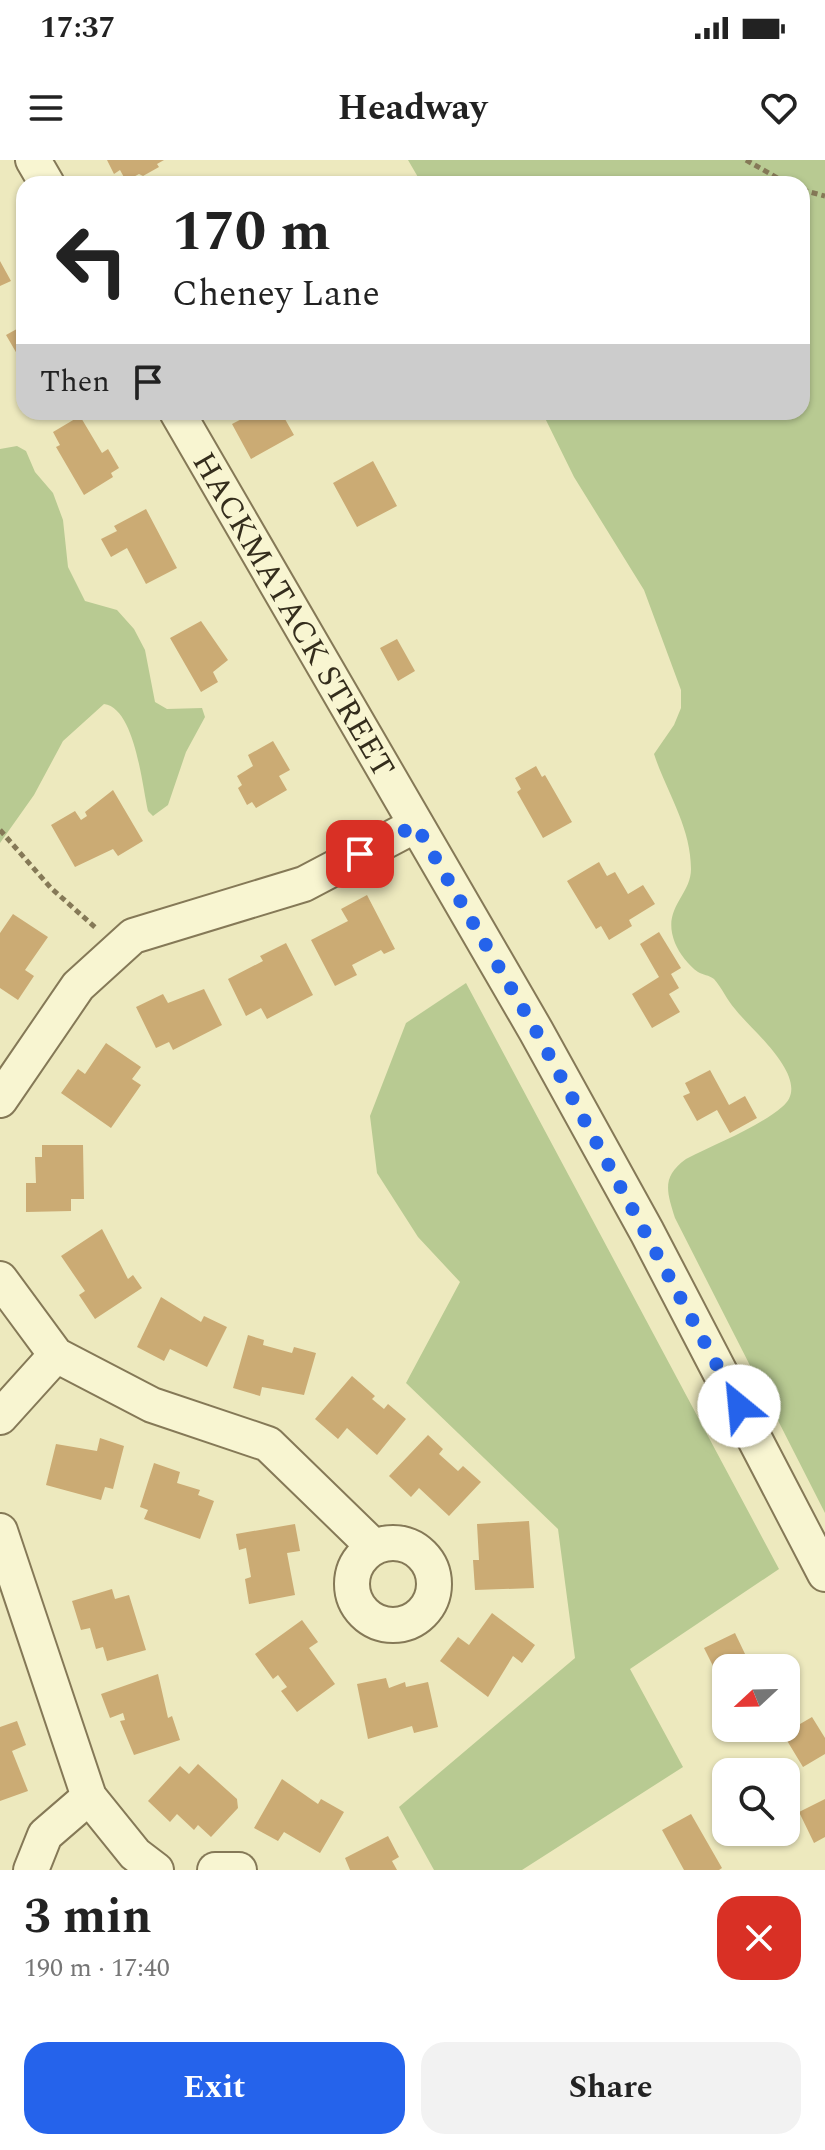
<!DOCTYPE html>
<meta charset="utf-8">
<style>
:root{--surface:#fff;--page:#f2f2f2;--text:#222;--muted:#767676;--accent:#2563eb}
body{margin:0;font-family:Spectral,serif;background:var(--page);color:var(--text);height:100vh;display:flex;flex-direction:column;font-size:30px;white-space:nowrap}
*{box-sizing:border-box;margin:0}
p{font-size:26px;color:var(--muted)}
.icon{flex:none;width:44px;height:44px;fill:none;stroke:currentColor;stroke-width:2;stroke-linecap:round;stroke-linejoin:round}
.map{position:relative;height:1710px;overflow:hidden}
.side{display:flex;flex-direction:column;background:var(--surface);flex:1}
.side>*{flex:none}
.guide{position:absolute;left:16px;top:16px;width:794px;height:244px;border-radius:24px;box-shadow:0 2px 6px #0004;background:#fff;color:var(--text);overflow:hidden}
.needle{width:52px;rotate:248deg}
.fabs{position:absolute;left:712px;top:1494px;display:grid;gap:16px}
.fabs a{display:grid;place-items:center;width:88px;height:88px;border-radius:16px;background:var(--surface);box-shadow:0 2px 6px #0004;font-size:40px}
.pin{position:absolute;display:grid;place-items:center;width:68px;height:68px;color:#fff;margin:-34px;border-radius:16px;box-shadow:0 4px 12px #0006}
.me{position:absolute;width:88px;margin:-44px;rotate:332deg;stroke-linejoin:round;filter:drop-shadow(0 0 6px #0008)}
.turn{display:flex;align-items:center;gap:28px;height:168px;padding:0 24px;font-size:36px}
.turn .icon{width:104px;height:104px;stroke-width:2.5}
.turn b{display:block;font-size:56px;line-height:68px}
.then{display:flex;align-items:center;height:76px;padding:0 24px;background:#0003;gap:16px;font-size:30px}
.round{display:grid;place-items:center;flex:none;width:84px;height:84px;border-radius:24px;background:var(--page)}
.headline{display:flex;align-items:center;justify-content:space-between;height:136px;padding:0 24px}
h1{font-size:48px;font-weight:700;line-height:60px}
.action{display:flex;gap:16px;margin-top:auto;padding:16px 24px}
.action a{flex:1;height:92px;border-radius:24px;background:var(--accent);color:#fff;font-size:32px;font-weight:700;line-height:92px;text-align:center}
.action a+a{background:var(--page);color:var(--text)}
.status{display:flex;justify-content:space-between;align-items:center;height:56px;padding:0 40px;background:var(--surface);direction:ltr}
.status svg{height:22px;fill:currentColor}
header{display:flex;justify-content:space-between;align-items:center;height:104px;padding:0 24px;background:var(--surface);font-size:36px;font-weight:700}
.map>svg:first-child{display:block}
.green{fill:#b8ca92}
.building{fill:#cbab74}
.lines{fill:none;stroke-linecap:round;stroke-linejoin:round}
.minor-casing{stroke:#857957;stroke-width:38}
.path{stroke:#857957;stroke-width:5;stroke-dasharray:6 4;stroke-linecap:butt}
.minor{stroke:#f8f5d1;stroke-width:34}
.route{stroke:#2563eb;stroke-width:14;stroke-dasharray:0 25.2}
.labels{text-anchor:middle;stroke-width:8;stroke-linejoin:round;paint-order:stroke}
.street-label{font-size:32px;fill:#342d1c;stroke:#f5f1cd}
</style>
<div class="status"><b>17:37</b><svg viewBox="0 0 49 12"><path d="M0 12V9h3v3zM5 12V6h3v6zM10 12V3h3v9zM15 12V0h3v12zM26 1h20v11H26zM47 4h2v5h-2z"/></svg></div>
<header><svg class="icon" aria-label="menu" viewBox="0 0 24 24"><path d="M4 6h16M4 12h16M4 18h16"/></svg>Headway<svg class="icon" aria-label="heart" viewBox="0 0 24 24"><path d="M12 20l-8-8c-3-5 5-10 8-4 3-6 11-1 8 4z"/></svg></header>
<div class="map">
<svg width="825" height="1710" viewBox="0 0 825 1710">
<rect width="100%" height="100%" fill="#ede9be"/>
<!-- green -->
<path class="green" d="M 408,0 L 825,0 L 825,1353 L 675,1058 C 667,1032 661,1017 686,999 C 715,984 757,968 782,947 C 815,921 751,870 735,849 C 727,840 722,828 714,819 C 709,815 703,815 698,812 C 689,806 679,793 675,783 C 661,748 691,736 691,709 C 691,667 667,633 654,594 L 674,565 L 681,548 L 681,530 L 644,430 L 574,317 L 542,252 L 802,252 L 802,24 L 422,24 Z
M 17,286 L 26,291 L 35,312 L 53,333 L 63,360 L 68,407 L 85,441 L 117,450 L 134,469 L 145,490 L 155,542 L 167,549 L 202,548 L 205,557 L 186,592 L 168,645 L 153,656 L 148,651 C 142,625 135,548 104,544 L 63,581 L 34,635 L 0,683 L 0,289 Z
M 466,823 L 779,1409 L 630,1509 L 683,1607 L 522,1710 L 434,1710 L 399,1647 L 575,1498 L 558,1369 L 406,1223 L 460,1122 L 418,1077 L 377,1013 L 370,956 L 406,863 Z"/>
<!-- building -->
<path class="building" d="M 107,0 L 164,0 L 157,4 L 159,7 L 143,16 L 139,14 L 126,21 L 120,10 L 114,14 Z
M 0,101 L 11,121 L 0,126 Z
M 24,165 L 24,206 L 6,175 Z
M 255,252 L 281,252 L 294,275 L 251,299 L 232,264 Z
M 80,256 L 102,293 L 108,289 L 119,308 L 111,313 L 113,317 L 84,335 L 56,287 L 60,285 L 53,272 Z
M 373,301 L 397,346 L 357,367 L 333,323 Z
M 146,349 L 177,408 L 146,424 L 127,388 L 111,397 L 101,379 L 117,371 L 114,366 Z
M 201,461 L 228,500 L 213,512 L 218,522 L 201,532 L 170,478 Z
M 397,479 L 415,511 L 398,521 L 380,488 Z
M 273,581 L 290,610 L 279,616 L 287,630 L 256,648 L 252,642 L 247,645 L 238,628 L 242,625 L 237,616 L 253,606 L 248,595 Z
M 536,606 L 542,617 L 545,615 L 572,662 L 543,678 L 517,632 L 521,629 L 515,618 Z
M 113,630 L 143,681 L 118,696 L 113,689 L 75,707 L 51,665 L 75,651 L 81,660 L 87,656 L 85,652 Z
M 599,702 L 607,716 L 615,712 L 628,734 L 643,725 L 655,744 L 629,760 L 632,766 L 609,780 L 601,766 L 596,769 L 567,721 Z
M 367,735 L 395,789 L 384,794 L 381,790 L 352,805 L 357,815 L 335,826 L 311,780 L 348,761 L 341,749 Z
M 13,754 L 48,777 L 25,810 L 34,816 L 18,840 L 0,828 L 0,773 Z
M 659,772 L 681,808 L 671,814 L 679,828 L 669,834 L 680,852 L 652,868 L 632,834 L 659,817 L 640,784 Z
M 286,783 L 313,835 L 267,859 L 261,848 L 246,856 L 228,819 L 263,801 L 260,796 Z
M 204,829 L 222,865 L 173,890 L 169,882 L 156,888 L 136,847 L 163,834 L 168,843 Z
M 106,883 L 141,907 L 132,919 L 141,925 L 111,968 L 61,933 L 78,909 L 85,914 Z
M 710,910 L 729,945 L 745,936 L 757,958 L 730,973 L 717,950 L 697,961 L 683,936 L 690,933 L 685,923 Z
M 42,985 L 83,985 L 84,1039 L 71,1039 L 71,1051 L 26,1052 L 26,1023 L 36,1023 L 35,997 L 42,997 Z
M 102,1069 L 128,1119 L 133,1115 L 142,1128 L 95,1159 L 79,1135 L 85,1131 L 61,1096 Z
M 161,1137 L 201,1162 L 204,1156 L 227,1167 L 207,1207 L 170,1189 L 164,1201 L 137,1187 Z
M 248,1175 L 264,1180 L 263,1185 L 292,1193 L 294,1187 L 316,1193 L 304,1235 L 262,1227 L 260,1236 L 233,1228 Z
M 352,1216 L 375,1236 L 372,1239 L 384,1249 L 388,1244 L 406,1259 L 377,1295 L 347,1268 L 338,1279 L 315,1259 Z
M 428,1275 L 443,1289 L 439,1294 L 458,1311 L 463,1306 L 481,1322 L 449,1356 L 419,1328 L 411,1337 L 389,1316 Z
M 100,1278 L 124,1286 L 113,1329 L 105,1327 L 101,1340 L 46,1325 L 56,1284 L 97,1291 Z
M 154,1303 L 180,1312 L 177,1323 L 200,1330 L 198,1335 L 214,1341 L 200,1379 L 144,1359 L 148,1350 L 140,1347 Z
M 529,1361 L 534,1428 L 475,1430 L 473,1400 L 479,1400 L 477,1364 Z
M 295,1364 L 300,1391 L 287,1393 L 295,1435 L 249,1444 L 245,1419 L 251,1417 L 246,1388 L 239,1390 L 236,1374 Z
M 112,1429 L 115,1439 L 129,1435 L 146,1490 L 107,1501 L 103,1487 L 96,1489 L 90,1468 L 81,1470 L 72,1441 Z
M 492,1453 L 535,1485 L 522,1503 L 513,1496 L 488,1537 L 440,1501 L 458,1477 L 469,1485 Z
M 302,1460 L 318,1482 L 309,1488 L 335,1524 L 297,1552 L 281,1531 L 287,1527 L 278,1515 L 273,1519 L 255,1494 Z
M 735,1473 L 746,1496 L 741,1498 L 746,1508 L 726,1508 L 717,1514 L 704,1488 Z
M 158,1514 L 168,1558 L 172,1556 L 180,1580 L 134,1595 L 120,1561 L 125,1560 L 123,1553 L 110,1558 L 101,1534 Z
M 386,1518 L 389,1528 L 405,1522 L 406,1527 L 428,1522 L 438,1567 L 414,1573 L 412,1566 L 368,1579 L 357,1524 Z
M 812,1557 L 825,1578 L 825,1594 L 803,1607 L 783,1574 Z
M 17,1561 L 26,1585 L 12,1591 L 28,1631 L 0,1641 L 0,1567 Z
M 198,1604 L 237,1639 L 238,1648 L 211,1677 L 198,1665 L 194,1670 L 177,1654 L 170,1662 L 148,1641 L 180,1606 L 189,1614 Z
M 282,1619 L 318,1644 L 321,1639 L 344,1652 L 320,1693 L 284,1672 L 278,1681 L 254,1668 Z
M 825,1639 L 825,1677 L 814,1683 L 799,1652 Z
M 691,1654 L 722,1708 L 719,1710 L 684,1710 L 662,1670 Z
M 388,1676 L 399,1697 L 392,1701 L 397,1710 L 350,1710 L 345,1698 Z"/>
<g class="lines">
<defs>
<g id="minor">
<path d="M 33,0 L 47,24"/>
<path id="s1" d="M 177,252 L 536,871 L 647,1072 L 825,1414"/>
<path d="M 0,940 L 78,826 L 133,776 L 304,724 L 416,665"/>
<path d="M 0,1119 L 56,1195 L 152,1245 L 268,1284 L 373,1386"/>
<path d="M 0,1257 L 56,1195"/>
<path d="M 0,1371 L 89,1637 L 135,1694 L 156,1710"/>
<circle cx="393" cy="1424" r="41"/>
<path d="M 31,1710 L 45,1675 L 89,1637"/>
<path d="M 215,1710 L 239,1710"/>
</g>
</defs>
<!-- minor casing -->
<use href="#minor" class="minor-casing"/>
<!-- path -->
<path class="path" d="M 746,0 L 788,24
M 802,30 L 825,36
M 0,670 L 51,728 L 97,769"/>
<!-- minor -->
<use href="#minor" class="minor"/>
</g>
<g class="lines">
<!-- route -->
<path class="route" d="M 360,694 L 416,665 L 536,871 L 739,1246"/>
</g>
<g class="labels">
<!-- street labels -->
<g class="street-label">
<text dy="11" stroke="none"><textPath href="#s1" startOffset="234">HACKMATACK STREET</textPath></text>
</g>
</g>
</svg>
<div class="fabs">
<a><svg class="needle" viewBox="-14 -14 28 28"><path d="M0-13l5 13h-10z" fill="#e53935"/><path d="M0 13l5-13h-10z" fill="#767676"/></svg></a>
<a><svg class="icon" aria-label="search" viewBox="0 0 24 24"><circle cx="10" cy="10" r="6"/><path d="M15 15l6 6"/></svg></a>
</div>
<div class="pin" style="left:360px;top:694px;background:#d93025"><svg class="icon" aria-label="arrive" viewBox="0 0 24 24"><path d="M6 21V4h12l-3 4 3 4H6"/></svg></div>
<svg class="me" style="left:739px;top:1246px" viewBox="-20 -20 40 40"><circle r="19" fill="#fff"/><path d="M0-13L10 11 0 6-10 11z" fill="#2563eb"/></svg>
<div class="guide">
<div class="turn"><svg class="icon" aria-label="left" viewBox="0 0 24 24"><path d="M17 20v-9H6M10 6l-5 5 5 5"/></svg><div><b>170 m</b>Cheney Lane</div></div>
<div class="then">Then<svg class="icon" aria-label="arrive" viewBox="0 0 24 24"><path d="M6 21V4h12l-3 4 3 4H6"/></svg></div>
</div>
</div>
<section class="side">
<div class="headline"><div><h1>3 min</h1><p>190 m · 17:40</p></div><a class="round" style="background:#d93025;color:#fff"><svg class="icon" aria-label="close" viewBox="0 0 24 24"><path d="M6 6l12 12M18 6L6 18"/></svg></a></div>
<div class="action"><a>Exit</a><a>Share</a></div>
</section>
